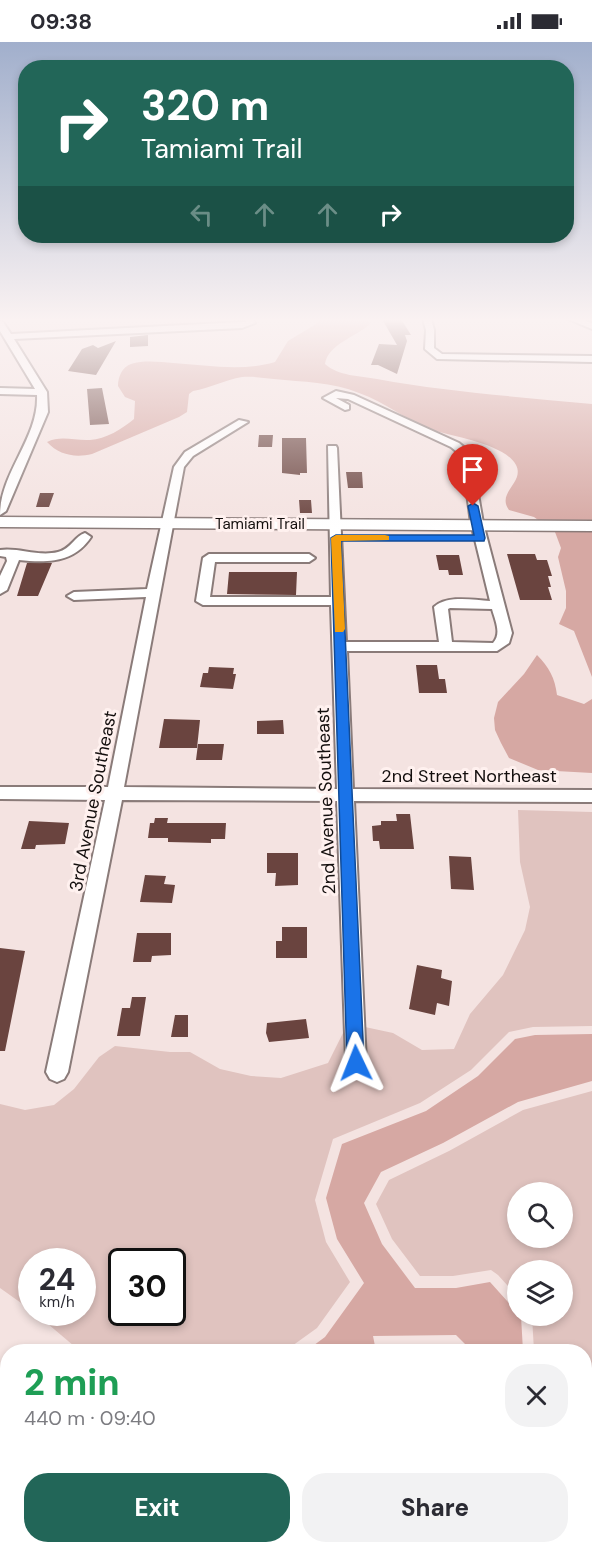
<!DOCTYPE html>
<meta charset="utf-8">
<style>
:root{--surface:#fff;--page:#f2f2f3;--text:#2b2b33;--muted:#7c7c81;--accent:#226658}
body{margin:0;font-family:"DM Sans",sans-serif;background:var(--page);color:var(--text);height:100vh;display:flex;flex-direction:column;font-size:22px;white-space:nowrap}
*{box-sizing:border-box;margin:0}
p{font-size:20px;color:var(--muted)}
.icon{flex:none;width:33px;height:33px;fill:none;stroke:currentColor;stroke-width:2;stroke-linecap:round;stroke-linejoin:round}
.map{position:relative;flex:1;overflow:hidden}
.details{position:absolute;left:0px;top:1302px;width:592px;height:210px;display:flex;flex-direction:column;background:var(--surface);border-radius:24px 24px 0 0;box-shadow:0 3px 9px #0003}
.details>*{flex:none}
.guide{position:absolute;left:18px;top:18px;width:556px;height:183px;border-radius:24px;box-shadow:0 3px 9px #0003;background:#226658;color:#fff;overflow:hidden}
.tools{position:absolute;left:507px;top:1140px;display:grid;gap:12px}
.tools a{display:grid;place-items:center;width:66px;height:66px;border-radius:50%;background:var(--surface);box-shadow:0 3px 9px #0003;font-size:30px}
.speed{position:absolute;left:18px;top:1206px;display:flex;gap:12px;font-size:30px;font-weight:700;text-align:center}
.speed>*{display:grid;place-content:center;width:78px;height:78px;border-radius:50%;background:var(--surface);box-shadow:0 3px 9px #0003;line-height:1}
.speed small{font-size:15px;font-weight:400}
.speed .limit{border:3px solid #111;border-radius:9px;background:#fff;color:#111}
.pin{position:absolute;display:grid;place-items:center;width:51px;height:51px;color:#fff;margin:-62px -26px;border-radius:50% 50% 50% 0;rotate:-45deg;box-shadow:0 0 6px #0007}
.pin .icon{rotate:45deg}
.me{position:absolute;width:66px;margin:-33px;rotate:358deg;stroke-linejoin:round;filter:drop-shadow(0 0 4px #0008)}
.turn{display:flex;align-items:center;gap:21px;height:126px;padding:0 24px;font-size:27px}
.turn .icon{width:78px;height:78px;stroke-width:2.5}
.turn b{display:block;font-size:42px;line-height:51px}
.lanes{display:flex;align-items:center;height:57px;padding:0 24px;background:#0003;justify-content:center;gap:30px;direction:ltr}
.lanes .off{opacity:.35}
.round{display:grid;place-items:center;flex:none;width:63px;height:63px;border-radius:24px;background:var(--page)}
.head{display:flex;align-items:center;justify-content:space-between;height:102px;padding:0 24px}
h1{font-size:36px;font-weight:800;line-height:45px;color:#1e9e55}
.action{display:flex;gap:12px;margin-top:auto;padding:12px 24px}
.action a{flex:1;height:69px;border-radius:24px;background:var(--accent);color:#fff;font-size:24px;font-weight:800;line-height:69px;text-align:center}
.action a+a{background:var(--page);color:var(--text)}
.status{display:flex;justify-content:space-between;align-items:center;height:42px;padding:0 30px;background:var(--surface);direction:ltr}
.status svg{height:16px;fill:currentColor}
.map>svg:first-child{display:block}
.green{fill:#e0c3bf;fill-rule:evenodd}
.water{fill:#d6a8a3}
.building{fill:#6a443f}
.lines{fill:none;stroke-linecap:round;stroke-linejoin:round}
.minor-casing{stroke:#8a7b79;stroke-width:4}
.major-casing{stroke:#8a7b79;stroke-width:3}
.minor{fill:#fff;fill-rule:evenodd}
.major{fill:#fff;fill-rule:evenodd}
.route{fill:#1a73e8;stroke:#114b97;stroke-width:1.5}
.slow{fill:#f59e0b}
.labels{text-anchor:middle;stroke-width:6;stroke-linejoin:round;paint-order:stroke}
.far-street-label{font-size:15px;fill:#130e0d;stroke:#fff1ef}
.street-label{font-size:18px;fill:#130e0d;stroke:#fff1ef}
</style>
<div class="status"><b>09:38</b><svg viewBox="0 0 49 12"><path d="M0 12V9h3v3zM5 12V6h3v6zM10 12V3h3v9zM15 12V0h3v12zM26 1h20v11H26zM47 4h2v5h-2z"/></svg></div>
<div class="map">
<svg width="592" height="1512" viewBox="0 0 592 1512">
<rect width="100%" height="100%" fill="#f4e3e1"/>
<!-- green -->
<path class="green" d="M 518,768 L 592,770 L 592,984 L 533,985 L 509,990 L 471,1028 L 420,1061 L 333,1097 L 315,1158 L 326,1200 L 350,1240 L 317,1286 L 285,1309 L 75,1309 L 74,1304 L 35,1271 L 82,1270 L 82,1220 L 32,1220 L 31,1268 L 0,1246 L 0,1062 L 25,1068 L 54,1063 L 74,1047 L 99,1015 L 115,1004 L 170,1010 L 190,1010 L 220,1027 L 251,1034 L 281,1036 L 328,1021 L 343,991 L 344,1031 L 367,1031 L 365,985 L 393,991 L 422,1008 L 454,1007 L 470,972 L 503,933 L 525,888 L 530,865 L 520,820 ZM 122,1220 L 172,1220 L 172,1270 L 122,1270 Z
M 592,1049 L 592,1512 L 484,1512 L 488,1505 L 585,1504 L 585,1310 L 534,1309 L 532,1274 L 562,1274 L 562,1228 L 518,1228 L 517,1254 L 498,1233 L 491,1228 L 453,1234 L 420,1234 L 392,1197 L 376,1162 L 389,1138 L 449,1109 L 523,1068 ZM 518,1150 L 562,1150 L 562,1196 L 518,1196 Z
M 30,1505 L 30,1504 L 187,1505 L 184,1512 L 32,1512 Z
M 251,1505 L 306,1505 L 306,1512 L 248,1512 Z
M 394,1505 L 458,1505 L 465,1512 L 394,1512 Z"/>
<!-- water -->
<path class="water" d="M 319,277 L 369,279 L 370,282 C 356,295 328,302 325,322 C 338,334 360,334 377,337 C 448,350 520,355 592,362 L 592,635 L 574,589 L 559,582 L 566,566 L 566,549 L 558,515 L 561,506 L 555,490 L 534,475 L 509,468 C 496,450 525,441 516,423 C 505,402 454,395 433,388 C 407,379 385,360 359,351 C 332,340 303,340 274,337 C 263,336 253,334 242,335 C 225,338 210,346 193,349 L 189,352 L 187,370 L 179,375 L 92,412 C 75,416 59,413 47,400 C 61,393 75,399 90,398 C 106,397 122,387 134,377 L 135,359 L 125,355 L 118,344 C 118,335 122,325 131,322 C 144,318 160,320 173,321 C 207,323 241,330 275,320 L 288,299 L 316,282 Z
M 537,613 C 549,625 555,636 557,653 L 584,662 L 592,657 L 592,731 L 538,728 L 509,716 L 501,701 L 495,688 L 494,676 L 498,660 L 524,632 Z
M 592,992 L 592,1039 L 518,1060 L 443,1101 L 381,1130 L 364,1161 L 382,1202 L 415,1246 L 456,1246 L 490,1240 L 517,1270 L 518,1274 L 521,1274 L 523,1309 L 472,1309 L 456,1293 L 373,1294 L 376,1309 L 306,1309 L 325,1295 L 364,1241 L 337,1197 L 326,1156 L 342,1102 L 426,1069 L 478,1034 L 515,997 L 535,993 Z
M 319,1505 L 380,1505 L 380,1512 L 320,1512 Z"/>
<!-- building -->
<path class="building" d="M 382,277 L 401,277 L 411,293 L 405,293 L 407,299 L 397,332 L 378,323 L 371,323 L 379,302 L 397,303 Z
M 148,293 L 148,304 L 130,305 L 130,295 Z
M 116,299 L 96,333 L 68,329 L 82,307 L 93,303 L 98,306 Z
M 102,346 L 109,382 L 90,383 L 87,347 Z
M 259,393 L 273,393 L 272,405 L 258,405 Z
M 282,396 L 306,396 L 307,431 L 300,431 L 300,433 L 282,431 Z
M 346,430 L 362,430 L 363,446 L 348,446 Z
M 40,451 L 54,451 L 49,465 L 36,465 Z
M 299,458 L 311,458 L 312,471 L 300,471 Z
M 507,512 L 535,512 L 537,518 L 547,518 L 552,534 L 548,534 L 551,545 L 548,545 L 552,558 L 520,558 Z
M 436,513 L 459,513 L 463,533 L 449,533 L 448,528 L 439,528 Z
M 27,521 L 52,521 L 38,554 L 17,554 Z
M 229,530 L 297,530 L 296,553 L 227,552 Z
M 416,623 L 437,623 L 439,637 L 445,637 L 447,651 L 419,651 Z
M 209,625 L 234,626 L 233,632 L 236,632 L 233,647 L 200,645 L 203,631 L 208,631 Z
M 164,677 L 200,678 L 197,706 L 159,706 Z
M 283,678 L 284,692 L 257,692 L 257,679 Z
M 198,702 L 224,702 L 222,718 L 196,718 Z
M 396,772 L 410,772 L 414,807 L 380,807 L 379,799 L 373,799 L 372,784 L 381,783 L 381,779 L 397,779 Z
M 155,776 L 168,776 L 167,781 L 226,781 L 225,797 L 211,797 L 211,801 L 168,800 L 168,796 L 148,796 L 150,781 L 154,781 Z
M 29,779 L 69,781 L 65,802 L 36,803 L 35,807 L 21,807 Z
M 267,811 L 298,811 L 298,843 L 275,844 L 276,831 L 267,831 Z
M 449,814 L 471,815 L 474,848 L 451,847 Z
M 145,833 L 166,834 L 164,842 L 175,843 L 172,861 L 140,860 Z
M 282,885 L 307,885 L 307,916 L 276,916 L 276,899 L 282,899 Z
M 137,891 L 171,891 L 171,913 L 152,914 L 151,920 L 133,920 Z
M 0,906 L 25,909 L 5,1009 L 0,1009 Z
M 417,923 L 442,928 L 441,936 L 452,939 L 449,964 L 437,961 L 435,973 L 409,967 Z
M 132,955 L 146,955 L 140,994 L 117,994 L 122,966 L 130,966 Z
M 175,973 L 188,973 L 188,995 L 171,995 Z
M 306,977 L 309,996 L 269,1000 L 266,991 L 267,981 Z"/>
<g class="lines">
<defs>
<path id="minor" d="M 245,277 L 253,277 L 255,281 L 242,286 L 14,297 L 47,350 L 48,370 L 6,469 L 0,473 C 0,430 39,396 37,353 L 0,352 L 0,346 L 35,347 L 0,289 L 0,279 L 3,280 L 11,292 L 242,280 L 246,280 Z
M 423,277 L 431,277 L 434,288 L 434,306 L 442,312 L 592,314 L 592,320 L 437,317 L 425,307 L 426,288 Z
M 568,277 L 579,277 L 592,281 L 592,287 Z
M 336,349 L 354,353 L 459,401 L 471,411 L 483,481 L 512,591 L 509,601 L 497,609 L 347,609 L 353,747 L 592,748 L 592,760 L 354,759 L 366,1021 L 363,1028 L 356,1031 L 349,1028 L 346,1021 L 337,759 L 122,758 L 68,1030 L 64,1037 L 57,1040 L 50,1037 L 46,1030 L 105,758 L 0,757 L 0,745 L 108,745 L 146,555 L 74,558 L 67,554 L 74,550 L 147,547 L 174,425 L 185,410 L 239,378 L 248,380 L 193,414 L 184,425 L 124,745 L 337,747 L 331,563 L 203,563 L 196,559 L 203,516 L 209,512 L 309,512 L 315,516 L 309,520 L 215,520 L 210,555 L 331,555 L 328,404 L 336,404 L 337,406 L 346,600 L 439,600 L 434,565 C 447,553 473,558 490,559 L 471,481 L 462,414 L 451,405 L 348,357 L 336,356 L 349,363 L 349,367 L 345,368 L 323,356 ZM 450,566 L 492,567 C 495,578 502,592 493,601 L 452,600 L 448,567 Z
M 85,491 L 91,495 C 74,521 47,521 19,518 L 7,548 L 0,552 L 0,534 L 7,519 L 6,515 L 0,514 L 0,508 C 18,505 38,515 58,510 C 71,507 75,494 85,491 Z"/>
<path id="major" d="M 0,475 L 592,479 L 592,489 L 0,485 Z"/>
</defs>
<!-- minor casing -->
<use href="#minor" class="minor-casing"/>
<!-- major casing -->
<use href="#major" class="major-casing"/>
<!-- minor -->
<use href="#minor" class="minor"/>
<!-- major -->
<use href="#major" class="major"/>
</g>
<!-- sky -->
<linearGradient id="sky" x2="0" y2="1"><stop stop-color="#a1afcc"/><stop offset="0.57" stop-color="#faf2f2"/><stop offset="1" stop-color="#faf2f2" stop-opacity="0"/></linearGradient>
<rect width="592" height="488" fill="url(#sky)"/>
<!-- route -->
<path class="route" d="M 473,461 L 478,464 L 485,496 L 484,499 L 341,499 L 364,1021 L 362,1027 L 356,1030 L 350,1027 L 347,1021 L 331,496 L 336,493 L 474,493 L 468,464 Z"/>
<!-- slow -->
<path class="slow" d="M 385,493 L 389,494 L 389,498 L 341,499 L 345,587 L 343,590 L 335,590 L 331,496 L 336,493 Z"/>
<g class="labels">
<!-- far-street labels -->
<g class="far-street-label">
<text x="260" y="487">Tamiami Trail</text>
</g>
<!-- street labels -->
<g class="street-label">
<text x="469" y="740">2nd Street Northeast</text>
<text transform="translate(93 759) rotate(-79)" y="6">3rd Avenue Southeast</text>
<text transform="translate(326 759) rotate(-92)" y="6">2nd Avenue Southeast</text>
</g>
</g>
</svg>
<div class="tools">
<a><svg class="icon" aria-label="search" viewBox="0 0 24 24"><circle cx="10" cy="10" r="6"/><path d="M15 15l6 6"/></svg></a>
<a><svg class="icon" aria-label="layers" viewBox="0 0 24 24"><path d="M12 4l9 5-9 5-9-5zM3 14l9 5 9-5"/></svg></a>
</div>
<div class="speed"><div>24<small>km/h</small></div><div class="limit">30</div></div>
<div class="pin" style="left:473px;top:464px;background:#d93025"><svg class="icon" aria-label="arrive" viewBox="0 0 24 24"><path d="M6 21V4h12l-3 4 3 4H6"/></svg></div>
<svg class="me" style="left:356px;top:1021px" viewBox="-20 -20 40 40"><path d="M0-17L14 15 0 8-14 15z" fill="#1a73e8" stroke="#fff" stroke-width="4"/></svg>
<div class="guide">
<div class="turn"><svg class="icon" aria-label="right" viewBox="0 0 24 24"><path d="M7 20v-9h11M14 6l5 5-5 5"/></svg><div><b>320 m</b>Tamiami Trail</div></div>
<div class="lanes"><svg class="icon off" aria-label="left" viewBox="0 0 24 24"><path d="M17 20v-9H6M10 6l-5 5 5 5"/></svg><svg class="icon off" aria-label="ahead" viewBox="0 0 24 24"><path d="M12 20V5M6 11l6-6 6 6"/></svg><svg class="icon off" aria-label="ahead" viewBox="0 0 24 24"><path d="M12 20V5M6 11l6-6 6 6"/></svg><svg class="icon" aria-label="right" viewBox="0 0 24 24"><path d="M7 20v-9h11M14 6l5 5-5 5"/></svg></div>
</div>
<section class="details">
<div class="head"><div><h1>2 min</h1><p>440 m · 09:40</p></div><a class="round"><svg class="icon" aria-label="close" viewBox="0 0 24 24"><path d="M6 6l12 12M18 6L6 18"/></svg></a></div>
<div class="action"><a>Exit</a><a>Share</a></div>
</section>
</div>
